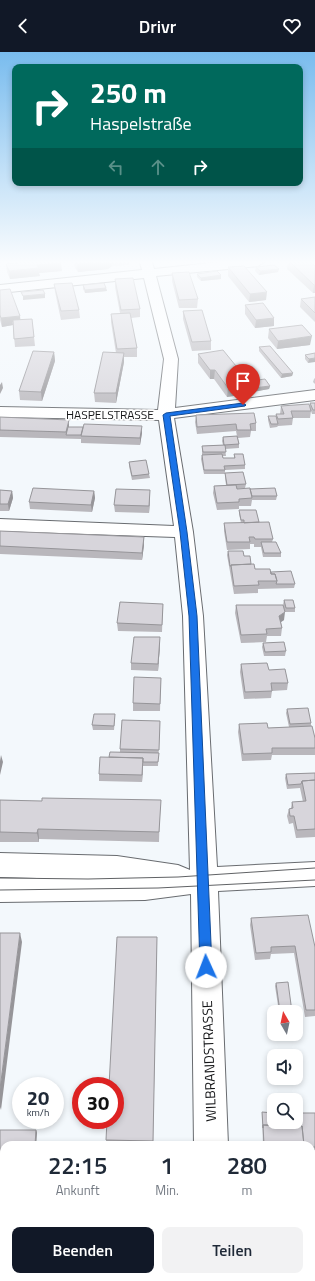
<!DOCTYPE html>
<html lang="de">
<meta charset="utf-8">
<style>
:root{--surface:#fff;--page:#f2f2f3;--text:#1f2937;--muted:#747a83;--accent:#111827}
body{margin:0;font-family:"Titillium Web",sans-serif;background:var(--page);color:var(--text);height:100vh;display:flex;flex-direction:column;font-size:15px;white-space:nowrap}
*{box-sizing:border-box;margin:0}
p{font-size:13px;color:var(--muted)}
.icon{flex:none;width:22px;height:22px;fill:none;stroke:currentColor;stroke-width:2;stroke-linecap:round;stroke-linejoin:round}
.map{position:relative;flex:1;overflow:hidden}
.drawer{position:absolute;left:0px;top:1089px;width:315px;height:140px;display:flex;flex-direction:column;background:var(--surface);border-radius:12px 12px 0 0;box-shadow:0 2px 6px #0003}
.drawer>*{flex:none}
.banner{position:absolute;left:12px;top:12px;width:291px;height:122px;border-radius:8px;box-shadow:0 2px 6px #0003;background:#00695c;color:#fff;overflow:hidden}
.needle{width:26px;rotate:351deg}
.controls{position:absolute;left:267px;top:953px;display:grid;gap:8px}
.controls a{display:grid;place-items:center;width:36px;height:36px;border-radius:8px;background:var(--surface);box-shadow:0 2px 6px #0003;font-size:20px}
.speed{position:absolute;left:12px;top:1025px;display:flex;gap:8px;font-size:20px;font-weight:700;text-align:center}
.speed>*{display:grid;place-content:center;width:52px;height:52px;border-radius:50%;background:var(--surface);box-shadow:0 2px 6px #0003;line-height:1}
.speed small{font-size:10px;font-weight:400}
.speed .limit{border:6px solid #d22;background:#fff;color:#111}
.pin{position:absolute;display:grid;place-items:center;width:34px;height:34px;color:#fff;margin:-41px -17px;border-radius:50% 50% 50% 0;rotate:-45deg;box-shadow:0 0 4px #0007}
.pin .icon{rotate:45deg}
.me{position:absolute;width:44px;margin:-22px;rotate:358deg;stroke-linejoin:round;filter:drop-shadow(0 0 3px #0008)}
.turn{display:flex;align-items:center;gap:14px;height:84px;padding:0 12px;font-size:18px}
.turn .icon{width:52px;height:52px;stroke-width:2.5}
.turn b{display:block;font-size:28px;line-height:34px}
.lanes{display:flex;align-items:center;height:38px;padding:0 12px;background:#0003;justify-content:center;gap:20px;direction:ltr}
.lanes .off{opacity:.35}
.eta{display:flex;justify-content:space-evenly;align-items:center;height:68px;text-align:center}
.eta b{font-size:24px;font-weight:600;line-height:28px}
.cta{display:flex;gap:8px;margin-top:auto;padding:8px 12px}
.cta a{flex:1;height:46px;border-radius:8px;background:var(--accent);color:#fff;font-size:16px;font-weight:600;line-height:46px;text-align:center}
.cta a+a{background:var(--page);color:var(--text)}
header{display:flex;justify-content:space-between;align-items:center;height:52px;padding:0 12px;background:var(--accent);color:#fff;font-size:18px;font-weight:600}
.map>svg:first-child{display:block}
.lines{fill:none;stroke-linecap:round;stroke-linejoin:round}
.minor-casing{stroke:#696c70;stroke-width:2}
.minor{fill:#fff;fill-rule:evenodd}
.tram{stroke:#606265;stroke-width:1}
.wall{fill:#b9b7bc}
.shaded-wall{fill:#969599}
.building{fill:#d7d5db;stroke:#969599}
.route{fill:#1a73e8;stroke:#114b97}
.labels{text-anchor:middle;stroke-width:3.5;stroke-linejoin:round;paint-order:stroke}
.far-street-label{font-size:12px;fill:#151618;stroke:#fff}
.street-label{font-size:14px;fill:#151618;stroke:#fff}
</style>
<header><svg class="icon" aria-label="back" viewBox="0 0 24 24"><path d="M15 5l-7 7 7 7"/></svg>Drivr<svg class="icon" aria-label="heart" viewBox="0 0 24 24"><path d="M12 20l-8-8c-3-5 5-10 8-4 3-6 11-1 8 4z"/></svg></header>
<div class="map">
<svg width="315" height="1229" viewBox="0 0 315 1229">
<rect width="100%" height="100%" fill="#f3f8fc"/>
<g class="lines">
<defs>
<path id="minor" d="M 140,210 L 152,210 L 154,217 L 221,210 L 264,210 L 258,214 L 156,224 L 178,307 L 175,356 L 315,338 L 315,348 L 174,366 L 193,480 L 203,564 L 217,815 L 315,810 L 315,834 L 218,839 L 228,1093 L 194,1093 L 191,842 L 145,848 L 0,850 L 0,826 L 37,825 L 0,825 L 0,801 L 117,804 L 178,813 L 190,818 L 183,564 L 175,485 L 0,479 L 0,467 L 174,474 L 159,368 L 0,365 L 0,355 L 158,358 L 164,307 L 144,226 L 0,241 L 0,233 L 142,218 Z
M 196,1225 L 232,1225 L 233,1229 L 197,1229 Z"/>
</defs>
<!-- minor casing -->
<use href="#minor" class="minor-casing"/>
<!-- minor -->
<use href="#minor" class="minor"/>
<!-- tram -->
<path class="tram" d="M 0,826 L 88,827 L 178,825 L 315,816
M 0,838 L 158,836 L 315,828"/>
</g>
<!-- wall -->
<path class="wall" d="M 74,210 L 129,210 L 129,213 L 112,214 L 108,217 L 78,220 L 74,214 Z
M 288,210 L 310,210 L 315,214 L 315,241 L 313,241 L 287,217 Z
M 6,212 L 62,219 L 39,221 L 40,224 L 10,227 L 7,220 Z
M 228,215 L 266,248 L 249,250 L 228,224 Z
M 256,215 L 278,220 L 259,223 L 255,219 Z
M 172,221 L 198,247 L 197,256 L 179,256 L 172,229 Z
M 197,222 L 221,223 L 221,227 L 201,229 L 197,225 Z
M 115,227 L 140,257 L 140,265 L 131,266 L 137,296 L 137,305 L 124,305 L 124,310 L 116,351 L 95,350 L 94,341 L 116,301 L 111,270 L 111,262 L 120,261 L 115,235 Z
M 54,232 L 79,258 L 80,266 L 61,268 L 55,240 Z
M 83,233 L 106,236 L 107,239 L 85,241 L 83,237 Z
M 0,238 L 20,268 L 32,267 L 35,294 L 15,295 L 13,273 L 2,275 L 0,268 Z
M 315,245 L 315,270 L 300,255 L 301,247 Z
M 245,253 L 274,266 L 274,274 L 255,276 L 245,262 Z
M 183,259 L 211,289 L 211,298 L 192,299 L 183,267 Z
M 269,277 L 310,293 L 277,297 L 268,286 Z
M 259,295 L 293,321 L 292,324 L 281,326 L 259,299 Z
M 54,300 L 55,309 L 42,349 L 20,348 L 19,339 Z
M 315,301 L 308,311 L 305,307 L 305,303 Z
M 198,302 L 236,314 L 251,329 L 270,334 L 269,337 L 253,340 L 253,341 L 227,345 L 214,327 L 210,327 L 198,311 Z
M 315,326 L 315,332 L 313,330 L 314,327 Z
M 310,351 L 315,351 L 315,362 L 312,362 L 311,359 L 310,366 L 293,366 L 292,373 L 278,374 L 277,375 L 270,376 L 268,368 L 268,364 L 276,365 L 276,362 L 280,362 L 281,354 L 310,355 Z
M 196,363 L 256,371 L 256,379 L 251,379 L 250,385 L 238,386 L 239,392 L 239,396 L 225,397 L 226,404 L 223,404 L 223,406 L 234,406 L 234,402 L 245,413 L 245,417 L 225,418 L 225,422 L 204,422 L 201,407 L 202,403 L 202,394 L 223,393 L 222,389 L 223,385 L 237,384 L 236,379 L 197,382 L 195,370 Z
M 0,365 L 69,375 L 142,381 L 140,393 L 81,391 L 81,387 L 0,385 Z
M 129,410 L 149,422 L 150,426 L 132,428 L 129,414 Z
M 225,421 L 246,432 L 245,436 L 237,437 L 250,437 L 277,444 L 276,448 L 252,448 L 251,454 L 239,454 L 239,457 L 217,458 L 213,441 L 214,434 L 226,433 L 225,425 Z
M 0,438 L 12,439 L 13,446 L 9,459 L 0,459 Z
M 94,439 L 95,446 L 92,460 L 30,457 L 29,450 Z
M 150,445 L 149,461 L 115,460 L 114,453 Z
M 239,458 L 259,470 L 273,487 L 272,490 L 281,501 L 281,505 L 263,505 L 261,495 L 254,495 L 254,492 L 250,492 L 250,497 L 227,498 L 224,479 L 224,471 L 241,471 L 239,462 Z
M 0,479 L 144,485 L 144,493 L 142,508 L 0,502 Z
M 228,499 L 244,504 L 255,517 L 271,520 L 295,532 L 294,536 L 258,537 L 258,541 L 234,542 L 227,503 Z
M 284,548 L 295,556 L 295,560 L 285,560 L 283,553 Z
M 163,552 L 162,580 L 118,579 L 117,571 Z
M 236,553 L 284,568 L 281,570 L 282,576 L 281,584 L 267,584 L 266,590 L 241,591 L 235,561 Z
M 263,591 L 286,599 L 285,604 L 264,604 L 262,595 Z
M 160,593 L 158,619 L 131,618 L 131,611 Z
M 241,612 L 269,618 L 288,631 L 287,638 L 272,639 L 271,646 L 244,647 L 240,620 Z
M 161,626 L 160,659 L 133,659 L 133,651 Z
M 287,657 L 311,671 L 311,674 L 315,686 L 315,703 L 272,703 L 271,708 L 242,709 L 238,680 L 239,672 L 268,676 L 289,675 L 286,661 Z
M 115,666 L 114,678 L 93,678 L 92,673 Z
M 160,669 L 158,714 L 143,714 L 142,730 L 99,729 L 99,722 L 109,705 L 120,700 L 120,697 Z
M 315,721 L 315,785 L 296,786 L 293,771 L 289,772 L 287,764 L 289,757 L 291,756 L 292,750 L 303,750 L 300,736 L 287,737 L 285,726 L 286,722 Z
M 0,748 L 160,758 L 159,790 L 39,787 L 39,790 L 0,790 Z
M 251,866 L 315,895 L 315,964 L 305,965 L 294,901 L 271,902 L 270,907 L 255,908 L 250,873 Z
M 157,885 L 153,1093 L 107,1093 L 106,1088 Z
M 276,931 L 292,960 L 279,960 L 275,934 Z
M 262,1060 L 315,1066 L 315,1098 L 311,1098 L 311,1093 L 263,1093 L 262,1064 Z
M 0,1078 L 36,1078 L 37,1081 L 36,1093 L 4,1093 L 4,1113 L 0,1114 Z
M 311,1110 L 315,1110 L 315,1146 L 313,1130 L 311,1130 Z
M 311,1169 L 312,1179 L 315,1179 L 315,1229 L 271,1228 L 271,1225 L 311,1225 Z"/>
<!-- shaded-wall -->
<path class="shaded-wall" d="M 99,210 L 112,210 L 112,214 L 108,217 L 78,220 L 77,212 Z
M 61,211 L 62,219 L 39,221 L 40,224 L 10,227 L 9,219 L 37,213 Z
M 279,217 L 278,220 L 259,223 L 260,219 Z
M 221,223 L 221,227 L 201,229 L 201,226 Z
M 314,233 L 315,233 L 315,241 L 313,241 Z
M 106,236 L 107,239 L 85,241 L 85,238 Z
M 267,240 L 266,248 L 249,250 L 250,242 Z
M 45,242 L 45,246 L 23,248 L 23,244 Z
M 20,264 L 21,273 L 12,270 L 13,273 L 2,275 L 1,266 Z
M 274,266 L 274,274 L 255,276 L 256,268 Z
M 312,284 L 310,293 L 277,297 L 278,289 Z
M 54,300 L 55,309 L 42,349 L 41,340 Z
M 124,301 L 124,310 L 116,351 L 116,341 Z
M 315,306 L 315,310 L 308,311 L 309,307 Z
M 210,318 L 215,318 L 214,327 L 210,327 Z
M 293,321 L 292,324 L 281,326 L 282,322 Z
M 2,330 L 3,336 L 0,342 L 0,333 Z
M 253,332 L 270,334 L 269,337 L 253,340 L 253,341 L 227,345 L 228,336 Z
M 69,368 L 69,375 L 66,383 L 66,387 L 66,380 Z
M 142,374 L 142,381 L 140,393 L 140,386 Z
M 150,438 L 150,445 L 149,461 L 149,454 Z
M 12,439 L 13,446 L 9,459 L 8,452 Z
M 94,439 L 95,446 L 92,460 L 91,453 Z
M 144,485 L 144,493 L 142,508 L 142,501 Z
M 285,560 L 284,568 L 278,572 L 279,564 Z
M 160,585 L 160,593 L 158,619 L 158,612 Z
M 1,703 L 3,710 L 0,723 L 0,709 Z
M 143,706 L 143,714 L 142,730 L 142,723 Z
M 38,777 L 39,787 L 39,790 L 37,781 Z
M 20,881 L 22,890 L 1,1058 L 0,1055 L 0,1037 Z
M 36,1078 L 37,1081 L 36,1093 L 35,1093 Z"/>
<!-- building -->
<path class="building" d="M 26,210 L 61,210 L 61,211 L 37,213 L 39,216 L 9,219 L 6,212 Z
M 76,210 L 99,210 L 77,212 Z
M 290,210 L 310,210 L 315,214 L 315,233 L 314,233 Z
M 274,213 L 279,217 L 260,219 L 256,215 Z
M 244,214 L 267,240 L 250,242 L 228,215 Z
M 217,219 L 221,223 L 201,226 L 197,222 Z
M 189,220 L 198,247 L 179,248 L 172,221 Z
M 133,226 L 140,257 L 121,258 L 115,227 Z
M 72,231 L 79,258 L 61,259 L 54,232 Z
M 104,231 L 106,236 L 85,238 L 83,233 Z
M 10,237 L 20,264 L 1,266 L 0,263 L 0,238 Z
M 43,238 L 45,242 L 23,244 L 21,240 Z
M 315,245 L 315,261 L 301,247 Z
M 263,251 L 274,266 L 256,268 L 245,253 Z
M 202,258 L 211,289 L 192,290 L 183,259 Z
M 130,261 L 137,296 L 117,297 L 111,262 Z
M 32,267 L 34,285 L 14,287 L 13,268 Z
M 302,273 L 312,284 L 278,289 L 269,277 Z
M 270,294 L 293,321 L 282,322 L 259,295 Z
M 223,298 L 236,314 L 240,314 L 253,332 L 228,336 L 215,318 L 210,318 L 198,302 Z
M 33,299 L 54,300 L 41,340 L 19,339 Z
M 103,300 L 124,301 L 116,341 L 94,341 Z
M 315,301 L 315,306 L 309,307 L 305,303 Z
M 265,327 L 270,334 L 253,336 L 253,332 L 251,329 Z
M 310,351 L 315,351 L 315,358 L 313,358 Z
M 309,352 L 311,359 L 291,359 L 293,366 L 278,367 L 276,362 L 284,362 L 281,354 Z
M 254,361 L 256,371 L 250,372 L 251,378 L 237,378 L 236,372 L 197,375 L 196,363 Z
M 268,364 L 276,364 L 278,372 L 271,372 Z
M 0,365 L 69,368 L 66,380 L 0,378 Z
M 84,372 L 142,374 L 140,386 L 81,384 Z
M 68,375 L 83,375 L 81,383 L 66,383 Z
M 237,384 L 239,392 L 224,393 L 223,385 Z
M 225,393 L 226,400 L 203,400 L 202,394 Z
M 222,402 L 223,406 L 235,406 L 234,402 L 243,402 L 245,413 L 224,414 L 225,418 L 204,418 L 202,403 Z
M 146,408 L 149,422 L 132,424 L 129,410 Z
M 243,420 L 246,432 L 227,433 L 225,421 Z
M 236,433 L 237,437 L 250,436 L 252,446 L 239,447 L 239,450 L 217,451 L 214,434 Z
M 33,436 L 94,439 L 91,453 L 29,450 Z
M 275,436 L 277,444 L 252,444 L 250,437 Z
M 116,437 L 150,438 L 149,454 L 114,453 Z
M 0,438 L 12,439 L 8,452 L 0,452 Z
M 239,458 L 256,458 L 259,470 L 244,471 L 244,468 L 241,468 Z
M 269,470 L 273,487 L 255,487 L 254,485 L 249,485 L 250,490 L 227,490 L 224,471 Z
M 0,479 L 144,485 L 142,501 L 0,494 Z
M 261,490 L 276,490 L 281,501 L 264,501 Z
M 228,499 L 243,499 L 244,504 L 250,504 L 251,512 L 231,513 L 231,514 L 230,514 Z
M 254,512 L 255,517 L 270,517 L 271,522 L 275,522 L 277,529 L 258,529 L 259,533 L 234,534 L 231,513 Z
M 291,519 L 295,532 L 276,532 L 277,529 L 275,522 L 271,522 L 271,520 Z
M 284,548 L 293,548 L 295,556 L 286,556 Z
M 120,550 L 163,552 L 162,573 L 117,571 Z
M 236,553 L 283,553 L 285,560 L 279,564 L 282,576 L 266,577 L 267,582 L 241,583 Z
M 134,585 L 160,585 L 158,612 L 131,611 Z
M 284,590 L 286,599 L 265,600 L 263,591 Z
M 267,611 L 269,618 L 285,617 L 288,631 L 271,631 L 272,639 L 245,640 L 241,612 Z
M 134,625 L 161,626 L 160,652 L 133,651 Z
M 308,656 L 311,671 L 290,672 L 287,657 Z
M 94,662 L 115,662 L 114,674 L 92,673 Z
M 122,668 L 160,669 L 159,698 L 120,697 Z
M 267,671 L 268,676 L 312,674 L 315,686 L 315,696 L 272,696 L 272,701 L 243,702 L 239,672 Z
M 110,700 L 159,701 L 158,710 L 143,710 L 143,706 L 109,705 Z
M 100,705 L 143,706 L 142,723 L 99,722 Z
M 315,721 L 315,728 L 302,729 L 301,732 L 288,733 L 286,722 Z
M 315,728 L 315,777 L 297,778 L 294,764 L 290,764 L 289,757 L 293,756 L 292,750 L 306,749 L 302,729 Z
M 42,746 L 161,748 L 159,780 L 38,777 L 37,781 L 0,780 L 0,748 L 42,749 Z
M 308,863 L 315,895 L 315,958 L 306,958 L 295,894 L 271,895 L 271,900 L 256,901 L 251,866 Z
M 0,881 L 20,881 L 0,1037 Z
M 117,885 L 157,885 L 153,1089 L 106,1088 L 107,1068 L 115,1068 L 115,1034 L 109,1034 Z
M 288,930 L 292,960 L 280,960 L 276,931 Z
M 262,1060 L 274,1061 L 274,1070 L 296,1070 L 296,1061 L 315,1061 L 315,1095 L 311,1095 L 311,1093 L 304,1093 L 302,1074 L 263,1073 L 263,1076 Z
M 263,1073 L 302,1074 L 304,1093 L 264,1093 Z
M 0,1078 L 36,1078 L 35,1093 L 4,1093 L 4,1110 L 0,1111 Z
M 311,1110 L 315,1110 L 315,1133 L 314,1127 L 311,1127 Z
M 311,1169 L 312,1179 L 315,1179 L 315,1224 L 311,1224 Z
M 93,1225 L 148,1225 L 148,1229 L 93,1229 Z"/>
<!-- sky -->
<linearGradient id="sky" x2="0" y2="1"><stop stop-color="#79bcee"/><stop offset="0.55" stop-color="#fafcfe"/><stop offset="1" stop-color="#fafcfe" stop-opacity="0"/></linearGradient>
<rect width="315" height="382" fill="url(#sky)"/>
<!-- route -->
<path class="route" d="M 243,351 L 246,353 L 245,354 L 170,364 L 187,480 L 197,564 L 212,915 L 210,919 L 206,920 L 202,919 L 200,915 L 189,564 L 180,480 L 163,363 L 166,361 Z"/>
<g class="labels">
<!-- far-street labels -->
<g class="far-street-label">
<text x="110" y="367">HASPELSTRASSE</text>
</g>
<!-- street labels -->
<g class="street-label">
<text transform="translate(209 1009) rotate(-92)" y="5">WILBRANDSTRASSE</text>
</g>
</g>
</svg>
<div class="controls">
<a><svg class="needle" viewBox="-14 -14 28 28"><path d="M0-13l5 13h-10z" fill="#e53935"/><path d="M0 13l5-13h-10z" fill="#747a83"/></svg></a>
<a><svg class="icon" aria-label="sound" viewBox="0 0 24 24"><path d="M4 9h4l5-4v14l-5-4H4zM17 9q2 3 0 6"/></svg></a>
<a><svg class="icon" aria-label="search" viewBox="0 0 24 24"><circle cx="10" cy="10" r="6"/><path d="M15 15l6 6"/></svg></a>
</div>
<div class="speed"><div>20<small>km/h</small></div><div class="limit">30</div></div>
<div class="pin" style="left:243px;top:353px;background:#d93025"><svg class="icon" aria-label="arrive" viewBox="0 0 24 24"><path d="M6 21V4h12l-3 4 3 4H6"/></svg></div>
<svg class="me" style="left:206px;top:915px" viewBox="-20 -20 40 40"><circle r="19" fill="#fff"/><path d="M0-13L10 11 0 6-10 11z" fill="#1a73e8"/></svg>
<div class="banner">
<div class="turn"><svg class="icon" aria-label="right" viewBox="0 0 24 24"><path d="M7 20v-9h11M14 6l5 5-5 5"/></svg><div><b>250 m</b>Haspelstraße</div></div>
<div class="lanes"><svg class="icon off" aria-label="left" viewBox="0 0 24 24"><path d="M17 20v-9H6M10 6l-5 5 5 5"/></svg><svg class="icon off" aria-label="ahead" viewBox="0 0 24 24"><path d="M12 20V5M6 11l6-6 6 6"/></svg><svg class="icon" aria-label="right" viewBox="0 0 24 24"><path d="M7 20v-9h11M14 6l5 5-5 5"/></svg></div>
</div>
<section class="drawer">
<div class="eta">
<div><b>22:15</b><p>Ankunft</p></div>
<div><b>1</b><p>Min.</p></div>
<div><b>280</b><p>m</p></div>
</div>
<div class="cta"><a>Beenden</a><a>Teilen</a></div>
</section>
</div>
